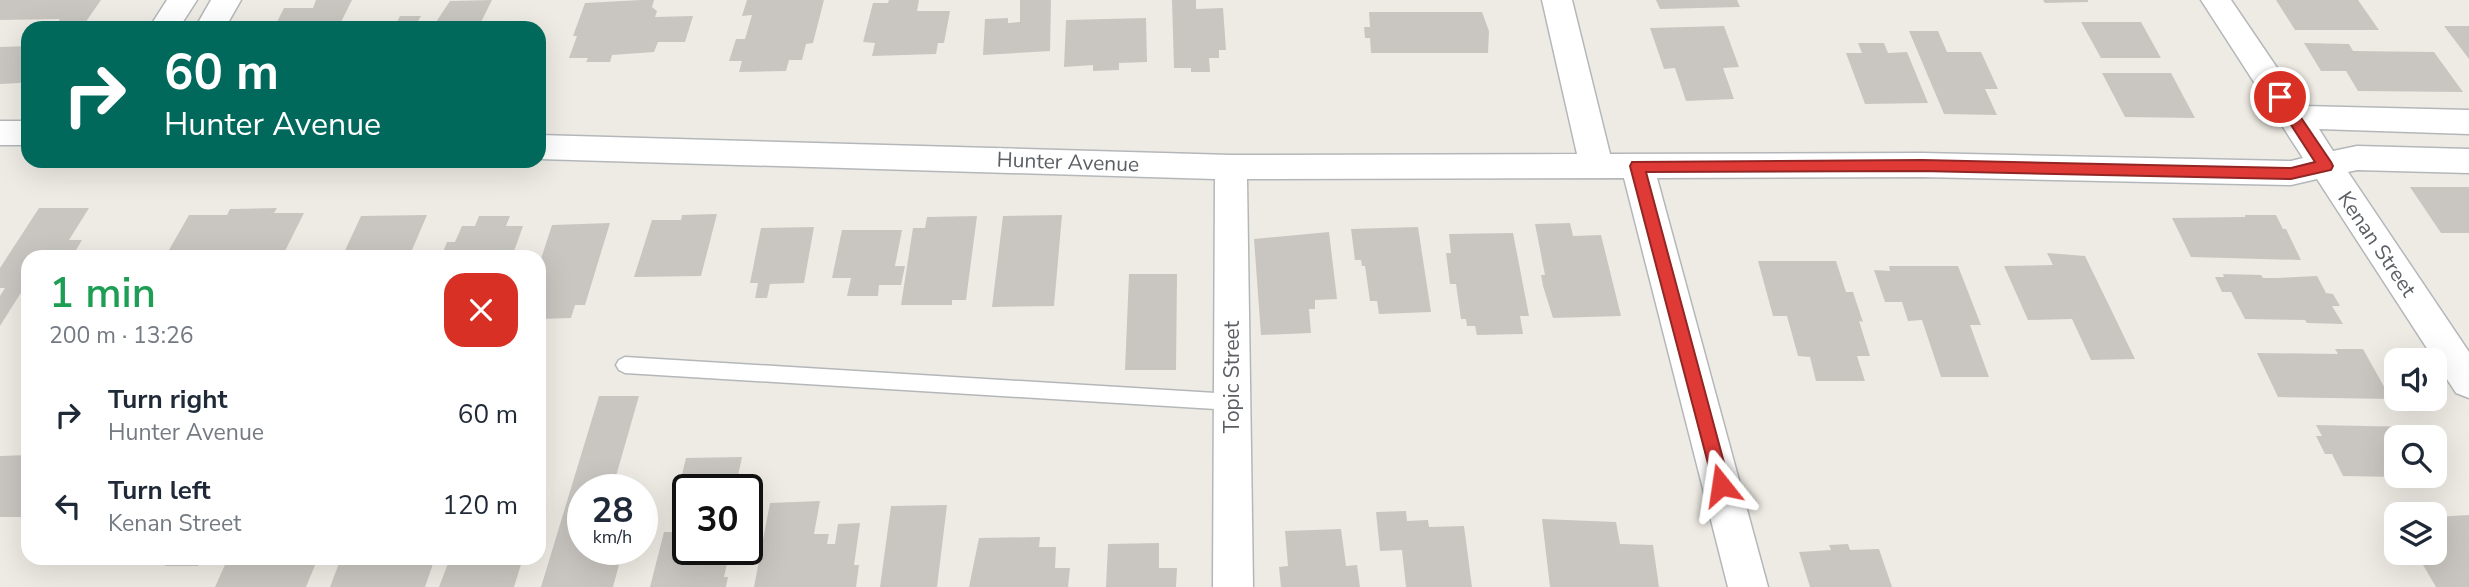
<!DOCTYPE html>
<meta charset="utf-8">
<style>
:root{--surface:#fff;--page:#f6f6f7;--text:#1f2937;--muted:#747a83}
body{margin:0;font-family:"Nunito Sans",sans-serif;background:var(--page);color:var(--text);height:100vh;display:flex;flex-direction:column;font-size:26px;white-space:nowrap}
*{box-sizing:border-box;margin:0}
p{font-size:23px;color:var(--muted)}
.icon{flex:none;width:38px;height:38px;fill:none;stroke:currentColor;stroke-width:2;stroke-linecap:round;stroke-linejoin:round}
.map{position:relative;flex:1;overflow:hidden}
.drawer{position:absolute;left:21px;top:250px;width:525px;height:315px;display:flex;flex-direction:column;background:var(--surface);border-radius:21px;box-shadow:0 7px 28px #0002}
.drawer>*{flex:none}
.banner{position:absolute;left:21px;top:21px;width:525px;height:147px;border-radius:21px;box-shadow:0 7px 28px #0002;background:#00695c;color:#fff;overflow:hidden}
.controls{position:absolute;left:2384px;top:348px;display:grid;gap:14px}
.controls a{display:grid;place-items:center;width:63px;height:63px;border-radius:14px;background:var(--surface);box-shadow:0 7px 28px #0002;font-size:35px}
.speed{position:absolute;left:567px;top:474px;display:flex;gap:14px;font-size:35px;font-weight:700;text-align:center}
.speed>*{display:grid;place-content:center;width:91px;height:91px;border-radius:50%;background:var(--surface);box-shadow:0 7px 28px #0002;line-height:1}
.speed small{font-size:18px;font-weight:400}
.speed .limit{border:4px solid #111;border-radius:10px;background:#fff;color:#111}
.pin{position:absolute;display:grid;place-items:center;width:60px;height:60px;color:#fff;margin:-30px;border:4px solid #fff;border-radius:50%;box-shadow:0 2px 7px #0007}
.me{position:absolute;width:77px;margin:-38px;rotate:345deg;stroke-linejoin:round;filter:drop-shadow(0 0 5px #0008)}
.turn{display:flex;align-items:center;gap:24px;height:147px;padding:0 28px;font-size:32px}
.turn .icon{width:91px;height:91px;stroke-width:2.5}
.turn b{display:block;font-size:49px;line-height:60px}
.round{display:grid;place-items:center;flex:none;width:74px;height:74px;border-radius:21px;background:var(--page)}
.summary{display:flex;align-items:center;justify-content:space-between;height:119px;padding:0 28px}
h1{font-size:42px;font-weight:600;line-height:52px;color:#1e9e55}
ul{padding:0;list-style:none}
li{display:flex;align-items:center;gap:21px;height:91px;padding:0 28px}
li div{flex:1}
li b{display:block;font-size:26px}
li em{font-style:normal}
.map>svg:first-child{display:block}
.building{fill:#c9c6c1}
.lines{fill:none;stroke-linecap:round;stroke-linejoin:round}
.service-casing{stroke:#b4b7ba;stroke-width:3}
.minor-casing{stroke:#b4b7ba;stroke-width:3}
.service{fill:#fff;fill-rule:evenodd}
.minor{fill:#fff;fill-rule:evenodd}
.route{fill:#e03a37;stroke:#922624;stroke-width:2}
.labels{text-anchor:middle;stroke-width:7;stroke-linejoin:round;paint-order:stroke}
.street-label{font-size:21px;fill:#5c6064;stroke:#fff}
</style>
<div class="map">
<svg width="2469" height="587" viewBox="0 0 2469 587">
<rect width="100%" height="100%" fill="#eeebe4"/>
<!-- building -->
<path class="building" d="M 0,0 L 101,0 L 85,23 L 57,23 L 60,19 L 0,20 Z
M 316,0 L 352,0 L 338,28 L 274,28 L 284,8 L 313,8 Z
M 492,0 L 478,28 L 432,28 L 450,1 Z
M 641,0 L 654,0 L 652,7 L 657,11 L 655,17 L 693,16 L 685,42 L 658,42 L 654,52 L 612,55 L 610,62 L 586,62 L 588,58 L 569,58 L 577,36 L 573,36 L 585,3 Z
M 747,0 L 824,0 L 813,43 L 806,44 L 802,60 L 789,60 L 786,71 L 739,72 L 742,61 L 729,61 L 736,39 L 745,39 L 752,15 L 742,16 Z
M 889,0 L 919,0 L 917,11 L 950,11 L 944,43 L 938,43 L 936,54 L 872,56 L 875,43 L 863,42 L 873,3 L 888,3 Z
M 1020,0 L 1051,0 L 1050,51 L 983,55 L 985,19 L 1008,18 L 1008,23 L 1020,22 Z
M 1172,0 L 1196,0 L 1196,9 L 1223,8 L 1226,50 L 1219,50 L 1219,58 L 1209,58 L 1210,72 L 1191,72 L 1191,68 L 1174,68 Z
M 1656,0 L 1737,0 L 1740,7 L 1660,9 Z
M 2043,0 L 2088,0 L 2088,2 L 2045,3 Z
M 2276,0 L 2358,0 L 2379,30 L 2295,30 Z
M 1369,12 L 1482,12 L 1489,31 L 1488,53 L 1371,53 L 1370,38 L 1365,38 L 1364,27 L 1370,27 Z
M 400,16 L 421,16 L 414,28 L 394,28 Z
M 1146,18 L 1147,62 L 1119,63 L 1119,70 L 1093,71 L 1093,65 L 1064,67 L 1066,20 Z
M 2081,22 L 2141,22 L 2161,58 L 2101,58 Z
M 1724,26 L 1739,67 L 1723,68 L 1734,99 L 1686,101 L 1675,68 L 1664,69 L 1650,28 Z
M 2444,26 L 2469,26 L 2469,59 Z
M 1909,31 L 1938,31 L 1947,52 L 1981,52 L 1998,89 L 1985,89 L 1997,115 L 1944,114 Z
M 1858,43 L 1884,43 L 1888,53 L 1907,52 L 1928,103 L 1865,104 L 1846,53 L 1862,53 Z
M 2304,43 L 2349,44 L 2353,51 L 2434,52 L 2463,92 L 2358,91 L 2346,71 L 2321,71 Z
M 28,46 L 28,74 L 20,83 L 0,84 L 0,47 Z
M 2102,73 L 2171,73 L 2195,118 L 2125,117 Z
M 2410,187 L 2469,187 L 2469,233 L 2441,233 Z
M 39,208 L 89,208 L 69,240 L 82,240 L 72,257 L 28,257 L 28,291 L 22,291 L 0,326 L 0,296 L 5,288 L 0,288 L 0,268 Z
M 277,208 L 274,213 L 304,213 L 282,257 L 165,257 L 189,215 L 227,215 L 230,209 Z
M 717,214 L 701,276 L 634,277 L 652,220 L 681,220 L 682,215 Z
M 427,215 L 409,257 L 342,257 L 361,216 Z
M 1062,215 L 1054,306 L 992,307 L 1003,216 Z
M 2245,215 L 2276,215 L 2283,229 L 2286,229 L 2301,260 L 2191,257 L 2172,218 L 2245,217 Z
M 479,216 L 510,216 L 506,226 L 523,226 L 512,257 L 441,257 L 447,242 L 455,242 L 462,226 L 475,226 Z
M 977,216 L 966,300 L 952,300 L 952,305 L 901,305 L 913,228 L 925,228 L 927,217 Z
M 610,223 L 585,305 L 575,305 L 571,318 L 539,319 L 539,265 L 552,225 Z
M 1570,223 L 1573,236 L 1601,235 L 1621,316 L 1553,318 L 1543,286 L 1541,275 L 1545,275 L 1535,224 Z
M 814,227 L 804,283 L 770,284 L 767,298 L 755,298 L 758,283 L 750,283 L 761,228 Z
M 1418,227 L 1431,312 L 1379,314 L 1377,301 L 1370,301 L 1365,266 L 1362,266 L 1361,260 L 1355,260 L 1351,229 Z
M 842,230 L 902,230 L 895,266 L 905,266 L 901,285 L 879,285 L 878,296 L 847,296 L 851,278 L 832,278 Z
M 1329,232 L 1337,299 L 1315,300 L 1315,309 L 1309,309 L 1311,333 L 1261,335 L 1254,239 Z
M 1513,233 L 1529,316 L 1520,316 L 1523,334 L 1477,335 L 1475,326 L 1467,326 L 1466,319 L 1461,319 L 1456,284 L 1450,284 L 1446,253 L 1451,253 L 1449,234 Z
M 2047,253 L 2085,256 L 2135,359 L 2091,360 L 2072,319 L 2028,320 L 2004,266 L 2053,265 Z
M 1758,261 L 1836,261 L 1846,292 L 1853,292 L 1863,322 L 1859,321 L 1870,356 L 1857,356 L 1865,381 L 1816,381 L 1810,357 L 1798,356 L 1787,316 L 1773,316 Z
M 1889,266 L 1958,266 L 1981,325 L 1970,325 L 1989,377 L 1941,377 L 1922,320 L 1908,321 L 1902,302 L 1885,302 L 1874,270 L 1890,271 Z
M 1129,274 L 1177,274 L 1176,370 L 1125,370 Z
M 2223,274 L 2261,275 L 2263,278 L 2276,278 L 2317,276 L 2326,293 L 2333,294 L 2340,306 L 2332,306 L 2343,324 L 2307,323 L 2305,320 L 2245,319 L 2231,292 L 2222,292 L 2215,277 L 2224,277 Z
M 2335,349 L 2363,349 L 2391,399 L 2278,397 L 2257,353 L 2338,354 Z
M 599,396 L 639,396 L 612,490 L 583,490 L 583,550 L 623,550 L 613,587 L 541,587 Z
M 2316,425 L 2415,427 L 2421,438 L 2396,438 L 2396,477 L 2343,476 L 2332,454 L 2325,454 L 2316,436 L 2322,436 Z
M 28,455 L 28,517 L 0,517 L 0,456 Z
M 742,457 L 735,490 L 687,490 L 689,483 L 680,483 L 686,458 Z
M 2434,462 L 2445,481 L 2409,480 L 2406,476 L 2434,476 Z
M 687,490 L 688,550 L 730,550 L 724,577 L 728,577 L 726,587 L 650,587 L 664,532 L 677,532 Z
M 820,501 L 814,534 L 829,534 L 827,544 L 835,544 L 838,524 L 860,523 L 854,565 L 859,565 L 856,587 L 754,587 L 770,503 Z
M 947,505 L 937,587 L 880,587 L 891,506 Z
M 1406,511 L 1407,521 L 1428,520 L 1429,527 L 1464,526 L 1472,587 L 1406,587 L 1402,550 L 1380,551 L 1376,512 Z
M 2469,515 L 2469,587 L 2436,587 L 2416,553 L 2434,553 L 2434,517 Z
M 1542,519 L 1616,522 L 1620,544 L 1653,545 L 1659,587 L 1550,587 Z
M 1341,529 L 1346,566 L 1357,565 L 1360,587 L 1281,587 L 1279,567 L 1288,566 L 1285,531 Z
M 1040,537 L 1039,547 L 1056,547 L 1055,568 L 1070,568 L 1068,587 L 969,587 L 979,538 Z
M 1159,543 L 1159,568 L 1177,568 L 1176,587 L 1106,587 L 1108,544 Z
M 1848,544 L 1850,550 L 1879,549 L 1892,587 L 1810,587 L 1799,552 L 1831,550 L 1829,545 Z
M 169,558 L 202,558 L 198,566 L 165,566 Z
M 228,558 L 318,558 L 306,587 L 215,587 Z
M 341,558 L 435,558 L 425,587 L 330,587 Z
M 450,558 L 523,558 L 514,587 L 439,587 Z"/>
<g class="lines">
<defs>
<path id="service" d="M 625,357 L 1232,394 L 1239,396 L 1241,402 L 1239,408 L 1232,410 L 625,373 L 619,370 L 616,365 L 619,360 Z"/>
<path id="minor" d="M 167,0 L 197,0 L 179,28 L 149,28 Z
M 211,0 L 241,0 L 225,28 L 195,28 Z
M 1542,0 L 1572,0 L 1610,154 L 1922,153 L 2291,161 L 2303,158 L 2201,0 L 2231,0 L 2303,106 L 2469,110 L 2469,134 L 2319,129 L 2333,151 L 2357,146 L 2469,149 L 2469,173 L 2357,170 L 2348,172 L 2469,352 L 2469,398 L 2456,393 L 2317,179 L 2291,185 L 1922,177 L 1657,178 L 1768,587 L 1728,587 L 1624,178 L 1247,179 L 1253,587 L 1213,587 L 1215,179 L 539,159 L 539,135 L 1231,155 L 1577,154 Z
M 0,121 L 28,121 L 28,145 L 0,145 Z"/>
</defs>
<!-- service casing -->
<use href="#service" class="service-casing"/>
<!-- minor casing -->
<use href="#minor" class="minor-casing"/>
<!-- service -->
<use href="#service" class="service"/>
<!-- minor -->
<use href="#minor" class="minor"/>
</g>
<!-- route -->
<path class="route" d="M 2280,92 L 2285,94 L 2331,162 L 2333,166 L 2331,170 L 2291,179 L 1922,171 L 1646,172 L 1730,485 L 1728,490 L 1721,493 L 1715,490 L 1630,166 L 1632,162 L 1922,160 L 2291,168 L 2315,162 L 2273,97 Z"/>
<g class="labels">
<!-- street labels -->
<g class="street-label">
<text transform="translate(1068 162) rotate(2)" y="7">Hunter Avenue</text>
<text transform="translate(2377 244) rotate(56)" y="7">Kenan Street</text>
<text transform="translate(1232 377) rotate(-90)" y="7">Topic Street</text>
</g>
</g>
</svg>
<div class="controls">
<a><svg class="icon" aria-label="sound" viewBox="0 0 24 24"><path d="M4 9h4l5-4v14l-5-4H4zM17 9q2 3 0 6"/></svg></a>
<a><svg class="icon" aria-label="search" viewBox="0 0 24 24"><circle cx="10" cy="10" r="6"/><path d="M15 15l6 6"/></svg></a>
<a><svg class="icon" aria-label="layers" viewBox="0 0 24 24"><path d="M12 4l9 5-9 5-9-5zM3 14l9 5 9-5"/></svg></a>
</div>
<div class="speed"><div>28<small>km/h</small></div><div class="limit">30</div></div>
<div class="pin" style="left:2280px;top:97px;background:#d93025"><svg class="icon" aria-label="arrive" viewBox="0 0 24 24"><path d="M6 21V4h12l-3 4 3 4H6"/></svg></div>
<svg class="me" style="left:1721px;top:485px" viewBox="-20 -20 40 40"><path d="M0-17L14 15 0 8-14 15z" fill="#e03a37" stroke="#fff" stroke-width="4"/></svg>
<div class="banner">
<div class="turn"><svg class="icon" aria-label="right" viewBox="0 0 24 24"><path d="M7 20v-9h11M14 6l5 5-5 5"/></svg><div><b>60 m</b>Hunter Avenue</div></div>
</div>
<section class="drawer">
<div class="summary"><div><h1>1 min</h1><p>200 m · 13:26</p></div><a class="round" style="background:#d93025;color:#fff"><svg class="icon" aria-label="close" viewBox="0 0 24 24"><path d="M6 6l12 12M18 6L6 18"/></svg></a></div>
<ul>
<li><svg class="icon" aria-label="right" viewBox="0 0 24 24"><path d="M7 20v-9h11M14 6l5 5-5 5"/></svg><div><b>Turn right</b><p>Hunter Avenue</p></div><em>60 m</em></li>
<li><svg class="icon" aria-label="left" viewBox="0 0 24 24"><path d="M17 20v-9H6M10 6l-5 5 5 5"/></svg><div><b>Turn left</b><p>Kenan Street</p></div><em>120 m</em></li>
</ul>
</section>
</div>
